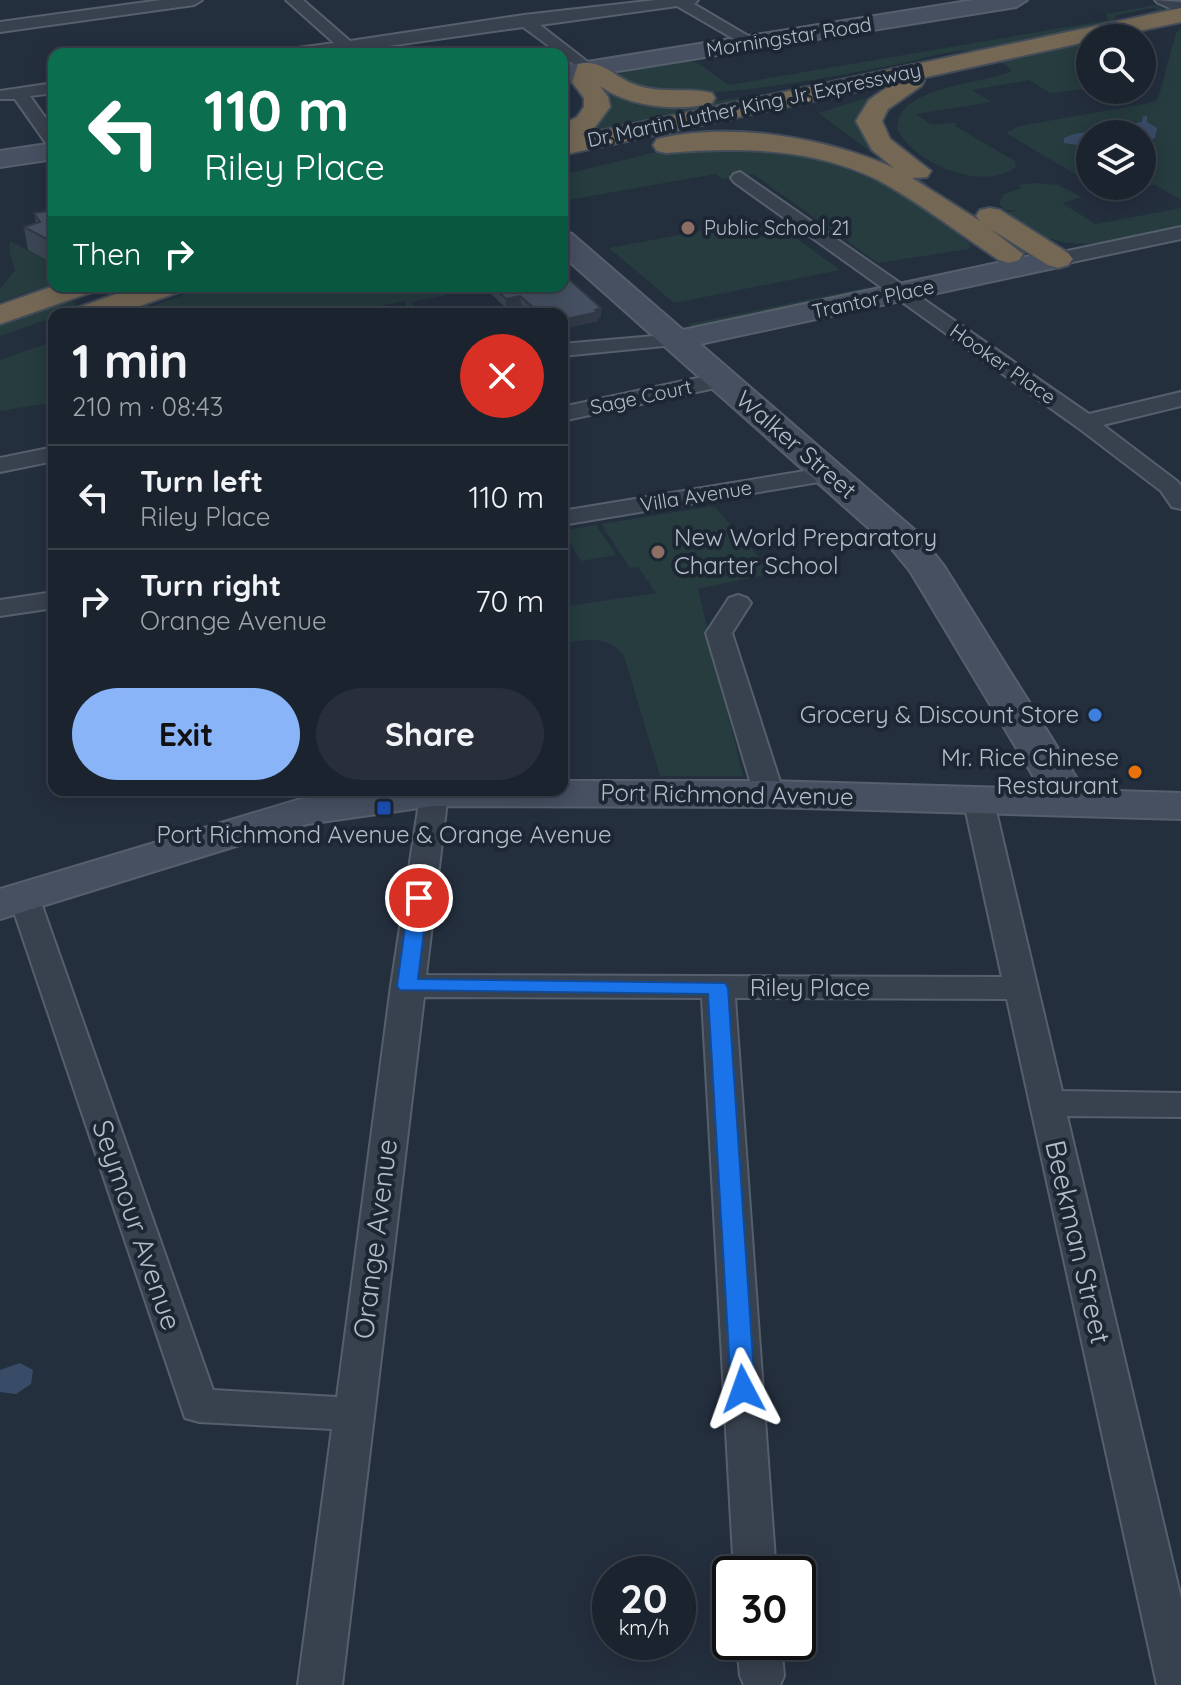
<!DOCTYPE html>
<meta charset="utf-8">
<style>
:root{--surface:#1b232e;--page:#282f3a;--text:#f1f3f6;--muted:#a0a4aa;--line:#39404a;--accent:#8ab4f8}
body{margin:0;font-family:Quicksand,sans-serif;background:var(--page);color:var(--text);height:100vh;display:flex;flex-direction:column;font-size:30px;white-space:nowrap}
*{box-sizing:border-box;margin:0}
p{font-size:26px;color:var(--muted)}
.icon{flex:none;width:44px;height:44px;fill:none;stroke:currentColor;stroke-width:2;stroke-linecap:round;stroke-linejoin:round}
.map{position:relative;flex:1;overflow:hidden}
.panel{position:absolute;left:48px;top:308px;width:520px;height:488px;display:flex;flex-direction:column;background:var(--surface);border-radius:16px;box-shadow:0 4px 20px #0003,0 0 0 2px var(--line)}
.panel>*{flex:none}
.top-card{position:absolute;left:48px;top:48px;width:520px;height:244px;border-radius:16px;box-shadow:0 4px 20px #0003,0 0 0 2px var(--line);background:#0b6e4f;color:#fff;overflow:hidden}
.buttons{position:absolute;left:1076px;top:24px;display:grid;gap:16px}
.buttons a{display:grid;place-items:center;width:80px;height:80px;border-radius:50%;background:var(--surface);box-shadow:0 4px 20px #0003,0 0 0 2px var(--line);font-size:40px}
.speed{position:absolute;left:592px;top:1556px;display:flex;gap:16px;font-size:40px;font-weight:700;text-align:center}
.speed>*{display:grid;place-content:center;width:104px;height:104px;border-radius:50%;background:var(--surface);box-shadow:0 4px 20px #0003,0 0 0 2px var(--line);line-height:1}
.speed small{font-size:20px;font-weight:400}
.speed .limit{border:4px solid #111;border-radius:12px;background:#fff;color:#111}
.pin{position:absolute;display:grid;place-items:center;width:68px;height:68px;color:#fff;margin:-34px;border:4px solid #fff;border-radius:50%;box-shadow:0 2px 8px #0007}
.me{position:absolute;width:88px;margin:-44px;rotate:356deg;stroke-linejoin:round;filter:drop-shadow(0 0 6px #0008)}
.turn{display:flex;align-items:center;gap:28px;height:168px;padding:0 24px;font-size:36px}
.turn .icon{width:104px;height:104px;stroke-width:2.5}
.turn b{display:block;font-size:56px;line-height:68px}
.then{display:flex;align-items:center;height:76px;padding:0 24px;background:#0003;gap:16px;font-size:30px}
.round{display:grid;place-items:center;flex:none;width:84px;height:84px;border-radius:42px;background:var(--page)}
.headline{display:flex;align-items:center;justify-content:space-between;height:136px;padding:0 24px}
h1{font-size:48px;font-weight:700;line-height:60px}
.primary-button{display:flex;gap:16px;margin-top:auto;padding:16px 24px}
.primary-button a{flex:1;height:92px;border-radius:48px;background:var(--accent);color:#111;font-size:32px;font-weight:700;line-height:92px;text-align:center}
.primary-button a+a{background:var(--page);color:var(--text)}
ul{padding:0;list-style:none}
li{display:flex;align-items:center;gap:24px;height:104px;padding:0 24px;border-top:2px solid var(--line)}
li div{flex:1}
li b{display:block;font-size:30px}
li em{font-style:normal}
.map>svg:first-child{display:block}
.green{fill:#263c3f}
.water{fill:#394c67}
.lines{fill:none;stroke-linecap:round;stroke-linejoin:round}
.street-casing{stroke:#565f6c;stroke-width:4}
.secondary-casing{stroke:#565f6c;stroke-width:4}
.highway-casing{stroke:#434c59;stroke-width:4}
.street{fill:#38414e;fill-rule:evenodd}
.secondary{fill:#465061;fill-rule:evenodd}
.highway{fill:#746855;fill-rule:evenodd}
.wall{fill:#3b4654}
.shaded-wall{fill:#303945}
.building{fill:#455162;stroke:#303945;stroke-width:2}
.route{fill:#1a73e8;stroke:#114b97;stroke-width:2}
.education-dot{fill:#8d6e63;stroke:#1d2633;stroke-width:3}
.shop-dot{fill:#3f7fe0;stroke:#1d2633;stroke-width:3}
.food-dot{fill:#e8710a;stroke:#1d2633;stroke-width:3}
.transit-dot{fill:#1a4fb4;stroke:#1d2633;stroke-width:3}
.labels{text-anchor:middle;stroke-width:8;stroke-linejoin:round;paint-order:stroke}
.far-street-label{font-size:20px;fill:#b4bcc9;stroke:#1d2633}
.far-poi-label{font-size:20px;fill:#b4bcc9;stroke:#1d2633;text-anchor:start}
.street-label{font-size:24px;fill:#b4bcc9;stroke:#1d2633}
.poi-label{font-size:24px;fill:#b4bcc9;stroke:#1d2633;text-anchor:end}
.near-street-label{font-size:28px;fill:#b4bcc9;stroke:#1d2633}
</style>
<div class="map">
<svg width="1181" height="1685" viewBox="0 0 1181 1685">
<rect width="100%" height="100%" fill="#242f3e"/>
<!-- green -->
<path class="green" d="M 1155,5 L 1166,10 L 1144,14 L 1159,9 L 1150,8 L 1118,15 L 1111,22 L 1086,28 L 1106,38 L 1090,38 L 1090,69 L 1070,67 L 1090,71 L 1085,89 L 1050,93 L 1029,80 L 972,90 L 992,102 L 916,114 L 931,124 L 957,123 L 955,126 L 1015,161 L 1016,167 C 983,193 912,163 897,128 C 899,85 982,85 1012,71 C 1006,63 981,52 970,51 C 950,49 924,59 904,63 C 853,72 651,117 618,77 C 624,63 673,56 686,59 C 700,62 717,77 729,85 L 1108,20 L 1106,14 Z
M 1181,29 L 1181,200 L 1155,185 L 1140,186 L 1142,134 L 1090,134 L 1090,183 L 1006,133 L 1019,126 L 1155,102 L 1159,95 L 1176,33 Z
M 602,84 L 706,102 L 774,93 L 586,134 L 581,132 L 594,88 Z
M 870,97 L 874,98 L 858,123 C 864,161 915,166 933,191 L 875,155 L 818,113 Z
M 708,148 L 790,153 L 854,168 L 879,179 L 943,221 L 971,245 L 969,249 L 878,263 L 753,174 L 723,179 L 716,174 L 562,201 L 562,175 L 652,153 Z
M 1034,183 L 1058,185 L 1082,197 L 1062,203 L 1095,224 L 1181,208 L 1181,227 L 1098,244 L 1068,243 L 1047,238 L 1007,213 L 1017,210 L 1004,210 L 999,203 L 1004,194 L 1021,188 L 1018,185 Z
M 769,218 L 840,270 L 674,303 L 609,248 Z
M 10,241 L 54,264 L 54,284 L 0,302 L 0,289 L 15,270 L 9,252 Z
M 208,286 L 489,286 L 412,302 L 419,314 L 410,314 L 404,301 L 344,314 L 129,314 Z
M 869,287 L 878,293 L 697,331 L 688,324 Z
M 64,301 L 76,303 L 78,308 L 54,314 L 54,317 L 0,336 L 0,324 Z
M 54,341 L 54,375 L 45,377 L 54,402 L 0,411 L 0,360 Z
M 714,506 L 773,573 L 698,589 L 743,776 L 660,776 L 624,656 C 608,634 585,640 562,644 L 562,607 L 656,593 L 638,567 L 630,568 L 601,524 Z
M 596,525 L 616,555 L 581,561 L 563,531 Z"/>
<!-- water -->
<path class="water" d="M 1143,116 L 1147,116 L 1147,122 L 1157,128 L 1155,138 L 1142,144 L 1142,134 L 1090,134 L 1090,147 L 1064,143 L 1064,138 L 1074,134 L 1142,122 Z
M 20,1363 L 33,1370 L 31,1384 L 16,1394 L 0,1392 L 0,1370 Z"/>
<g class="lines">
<defs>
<path id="street" d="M 161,0 L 202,0 L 194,5 L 0,32 L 0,22 Z
M 286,0 L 303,0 L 350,41 L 524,15 L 656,0 L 698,0 L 694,4 L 760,43 L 758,46 L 746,46 L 677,6 L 540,25 L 593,66 L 595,69 L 587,74 L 523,27 L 360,50 L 363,54 L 283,54 L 291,49 L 334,43 Z
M 1155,0 L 1181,2 L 1181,13 L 1158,3 Z
M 54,83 L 54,93 L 30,96 L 54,130 L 54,147 L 48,146 L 15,99 L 0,99 L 0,91 Z
M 740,172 L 1089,414 L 1181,392 L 1181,406 L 1103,425 L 1177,481 L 1181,486 L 1181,509 L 1172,507 L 1161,491 L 1077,427 L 734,182 L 731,178 L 734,174 Z
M 1181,227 L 1181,239 L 1058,265 L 1048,259 L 1058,253 Z
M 677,334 L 684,336 L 688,340 L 684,344 L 562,356 L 562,344 Z
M 721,373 L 732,380 L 729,385 L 562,421 L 562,407 Z
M 54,447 L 54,461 L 0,472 L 0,458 Z
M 829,467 L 837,469 L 841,474 L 837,479 L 562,525 L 562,511 Z
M 54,592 L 54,608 L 0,616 L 0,600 Z
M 738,595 L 747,598 L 751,603 L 732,633 L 784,794 L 779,800 L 769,803 L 759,800 L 754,794 L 706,633 L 729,598 Z
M 978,789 L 988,792 L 993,798 L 1062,1091 L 1181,1093 L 1181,1117 L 1067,1116 L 1181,1598 L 1181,1685 L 1157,1685 L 1007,999 L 735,998 L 776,1574 L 734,1574 L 702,998 L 424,997 L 342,1685 L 298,1685 L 332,1429 L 199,1422 L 185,1418 L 9,897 L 13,890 L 24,887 L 35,890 L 39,897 L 213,1390 L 337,1397 L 391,986 L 421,790 L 445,790 L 448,793 L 426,975 L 1002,977 L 963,798 L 968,792 Z
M 737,1642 L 781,1642 L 784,1676 L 780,1685 L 744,1685 L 740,1676 Z"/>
<path id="secondary" d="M 974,0 L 1027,0 L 1016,7 L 562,80 L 562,66 Z
M 54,143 L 54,159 L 0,167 L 0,151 Z
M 562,231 L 572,234 L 683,330 L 1058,250 L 1068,253 L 1073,259 L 1068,265 L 700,344 L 917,532 L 944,566 L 1084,790 L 1181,793 L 1181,819 L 769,807 L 433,806 L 307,824 L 0,919 L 0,889 L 301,799 L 364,790 L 562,790 L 562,781 L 769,781 L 1041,789 L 910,571 L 891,548 L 562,255 Z"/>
<path id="highway" d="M 1181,8 L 1181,22 L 1106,38 L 1090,38 L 1090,41 L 922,78 L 924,81 L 921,86 L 888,109 L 882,121 L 890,139 L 931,171 L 927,177 L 912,178 L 980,221 L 976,216 L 980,210 L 990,208 L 1000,210 L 1068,253 L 1073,259 L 1068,265 L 1058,268 L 1048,265 L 989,228 L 1023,254 L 1019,260 L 1009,263 L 999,260 C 958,233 919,202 876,179 C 811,147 736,147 666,153 L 657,151 L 653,145 L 657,139 C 730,121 827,138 894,168 L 872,150 L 856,121 L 869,100 L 892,84 L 562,155 L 562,125 L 577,117 L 584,107 L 584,98 L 572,82 L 578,64 C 602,58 615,78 636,85 C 661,94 687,87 712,93 L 715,98 L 712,103 C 678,112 629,107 600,86 L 608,97 L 610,107 L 595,127 L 581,135 Z
M 54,286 L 96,286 L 92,292 L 0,324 L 0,305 Z
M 139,286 L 183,286 L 179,292 L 117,314 L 73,314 L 77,308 Z"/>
</defs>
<!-- street casing -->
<use href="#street" class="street-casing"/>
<!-- secondary casing -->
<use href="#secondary" class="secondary-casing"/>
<!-- highway casing -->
<use href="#highway" class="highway-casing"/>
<!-- street -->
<use href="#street" class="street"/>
<!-- secondary -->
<use href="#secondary" class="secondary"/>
<!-- highway -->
<use href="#highway" class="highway"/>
</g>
<!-- wall -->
<path class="wall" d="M 54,210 L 54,264 L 28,250 L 24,227 L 36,223 L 34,213 Z
M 488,286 L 562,286 L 601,317 L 598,318 L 598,321 L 562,329 L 562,314 L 531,314 L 521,305 L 506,308 L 488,291 Z"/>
<!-- shaded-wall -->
<path class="shaded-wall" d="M 520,296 L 521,305 L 506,308 L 506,299 Z
M 601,308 L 601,317 L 598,318 L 598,321 L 562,329 L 562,320 Z"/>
<!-- building -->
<path class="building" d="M 54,210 L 54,243 L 24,227 L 40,222 L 34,213 Z
M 562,273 L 601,308 L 595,310 L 598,312 L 562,320 L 562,314 L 541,314 L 520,296 L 506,299 L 492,286 L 562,286 Z"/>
<!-- route -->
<path class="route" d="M 419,892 L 428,898 L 418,979 L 725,983 L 728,988 L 755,1389 L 752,1396 L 743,1399 L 735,1396 L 731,1389 L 708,994 L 400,990 L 397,986 L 409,898 Z"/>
<!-- markers -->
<g class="education-dot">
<circle cx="688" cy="228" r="8"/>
<circle cx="658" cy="552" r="8"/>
</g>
<circle class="shop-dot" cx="1095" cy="715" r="8"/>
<circle class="food-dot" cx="1135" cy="772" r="8"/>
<rect class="transit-dot" x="376" y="800" width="16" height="16" rx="4"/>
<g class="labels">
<!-- far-street labels -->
<g class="far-street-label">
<text transform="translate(789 37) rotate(-9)" y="7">Morningstar Road</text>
<text transform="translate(754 105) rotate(-12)" y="7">Dr. Martin Luther King Jr. Expressway</text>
<text transform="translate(873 299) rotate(-12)" y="7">Trantor Place</text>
<text transform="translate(1003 364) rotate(35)" y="7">Hooker Place</text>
<text transform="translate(641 397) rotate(-12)" y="7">Sage Court</text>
<text transform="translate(696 496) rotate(-9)" y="7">Villa Avenue</text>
</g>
<!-- far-poi labels -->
<g class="far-poi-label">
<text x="704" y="235">Public School 21</text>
</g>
<!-- street labels -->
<g class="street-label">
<text transform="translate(796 445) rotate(41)" y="8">Walker Street</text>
<text transform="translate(727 795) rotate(1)" y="8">Port Richmond Avenue</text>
<text x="810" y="996">Riley Place</text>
</g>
<!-- poi labels -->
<g class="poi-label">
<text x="674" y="546" text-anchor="start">New World Preparatory<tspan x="674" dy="28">Charter School</tspan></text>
<text x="1079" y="723">Grocery &amp; Discount Store</text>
<text x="1119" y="766">Mr. Rice Chinese<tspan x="1119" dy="28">Restaurant</tspan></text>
<text x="384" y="843" text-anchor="middle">Port Richmond Avenue &amp; Orange Avenue</text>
</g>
<!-- near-street labels -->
<g class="near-street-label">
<text transform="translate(137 1225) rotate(71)" y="10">Seymour Avenue</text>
<text transform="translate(375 1239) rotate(-83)" y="10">Orange Avenue</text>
<text transform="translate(1078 1242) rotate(77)" y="10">Beekman Street</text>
</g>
</g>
</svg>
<div class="buttons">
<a><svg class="icon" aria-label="search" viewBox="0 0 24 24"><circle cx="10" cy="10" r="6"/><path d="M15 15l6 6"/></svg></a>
<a><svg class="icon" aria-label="layers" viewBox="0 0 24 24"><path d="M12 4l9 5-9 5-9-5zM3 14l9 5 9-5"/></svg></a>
</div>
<div class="speed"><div>20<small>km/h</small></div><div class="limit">30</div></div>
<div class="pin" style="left:419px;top:898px;background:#d93025"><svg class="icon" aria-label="arrive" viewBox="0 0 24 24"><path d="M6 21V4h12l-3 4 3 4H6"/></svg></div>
<svg class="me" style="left:743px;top:1389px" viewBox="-20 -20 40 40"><path d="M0-17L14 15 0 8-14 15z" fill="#1a73e8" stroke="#fff" stroke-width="4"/></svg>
<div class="top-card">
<div class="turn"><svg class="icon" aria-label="left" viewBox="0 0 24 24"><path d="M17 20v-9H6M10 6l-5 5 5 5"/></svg><div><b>110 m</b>Riley Place</div></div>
<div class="then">Then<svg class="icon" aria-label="right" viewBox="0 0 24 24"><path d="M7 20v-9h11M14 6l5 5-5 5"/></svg></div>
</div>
<section class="panel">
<div class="headline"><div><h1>1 min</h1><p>210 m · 08:43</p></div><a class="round" style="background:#d93025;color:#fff"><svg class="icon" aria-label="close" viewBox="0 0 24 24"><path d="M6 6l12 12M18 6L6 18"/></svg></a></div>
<ul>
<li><svg class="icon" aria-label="left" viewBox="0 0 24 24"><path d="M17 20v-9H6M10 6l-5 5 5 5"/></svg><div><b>Turn left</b><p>Riley Place</p></div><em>110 m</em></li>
<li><svg class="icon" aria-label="right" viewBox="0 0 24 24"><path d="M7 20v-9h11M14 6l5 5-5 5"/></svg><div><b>Turn right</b><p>Orange Avenue</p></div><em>70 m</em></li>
</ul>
<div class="primary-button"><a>Exit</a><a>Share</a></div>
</section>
</div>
